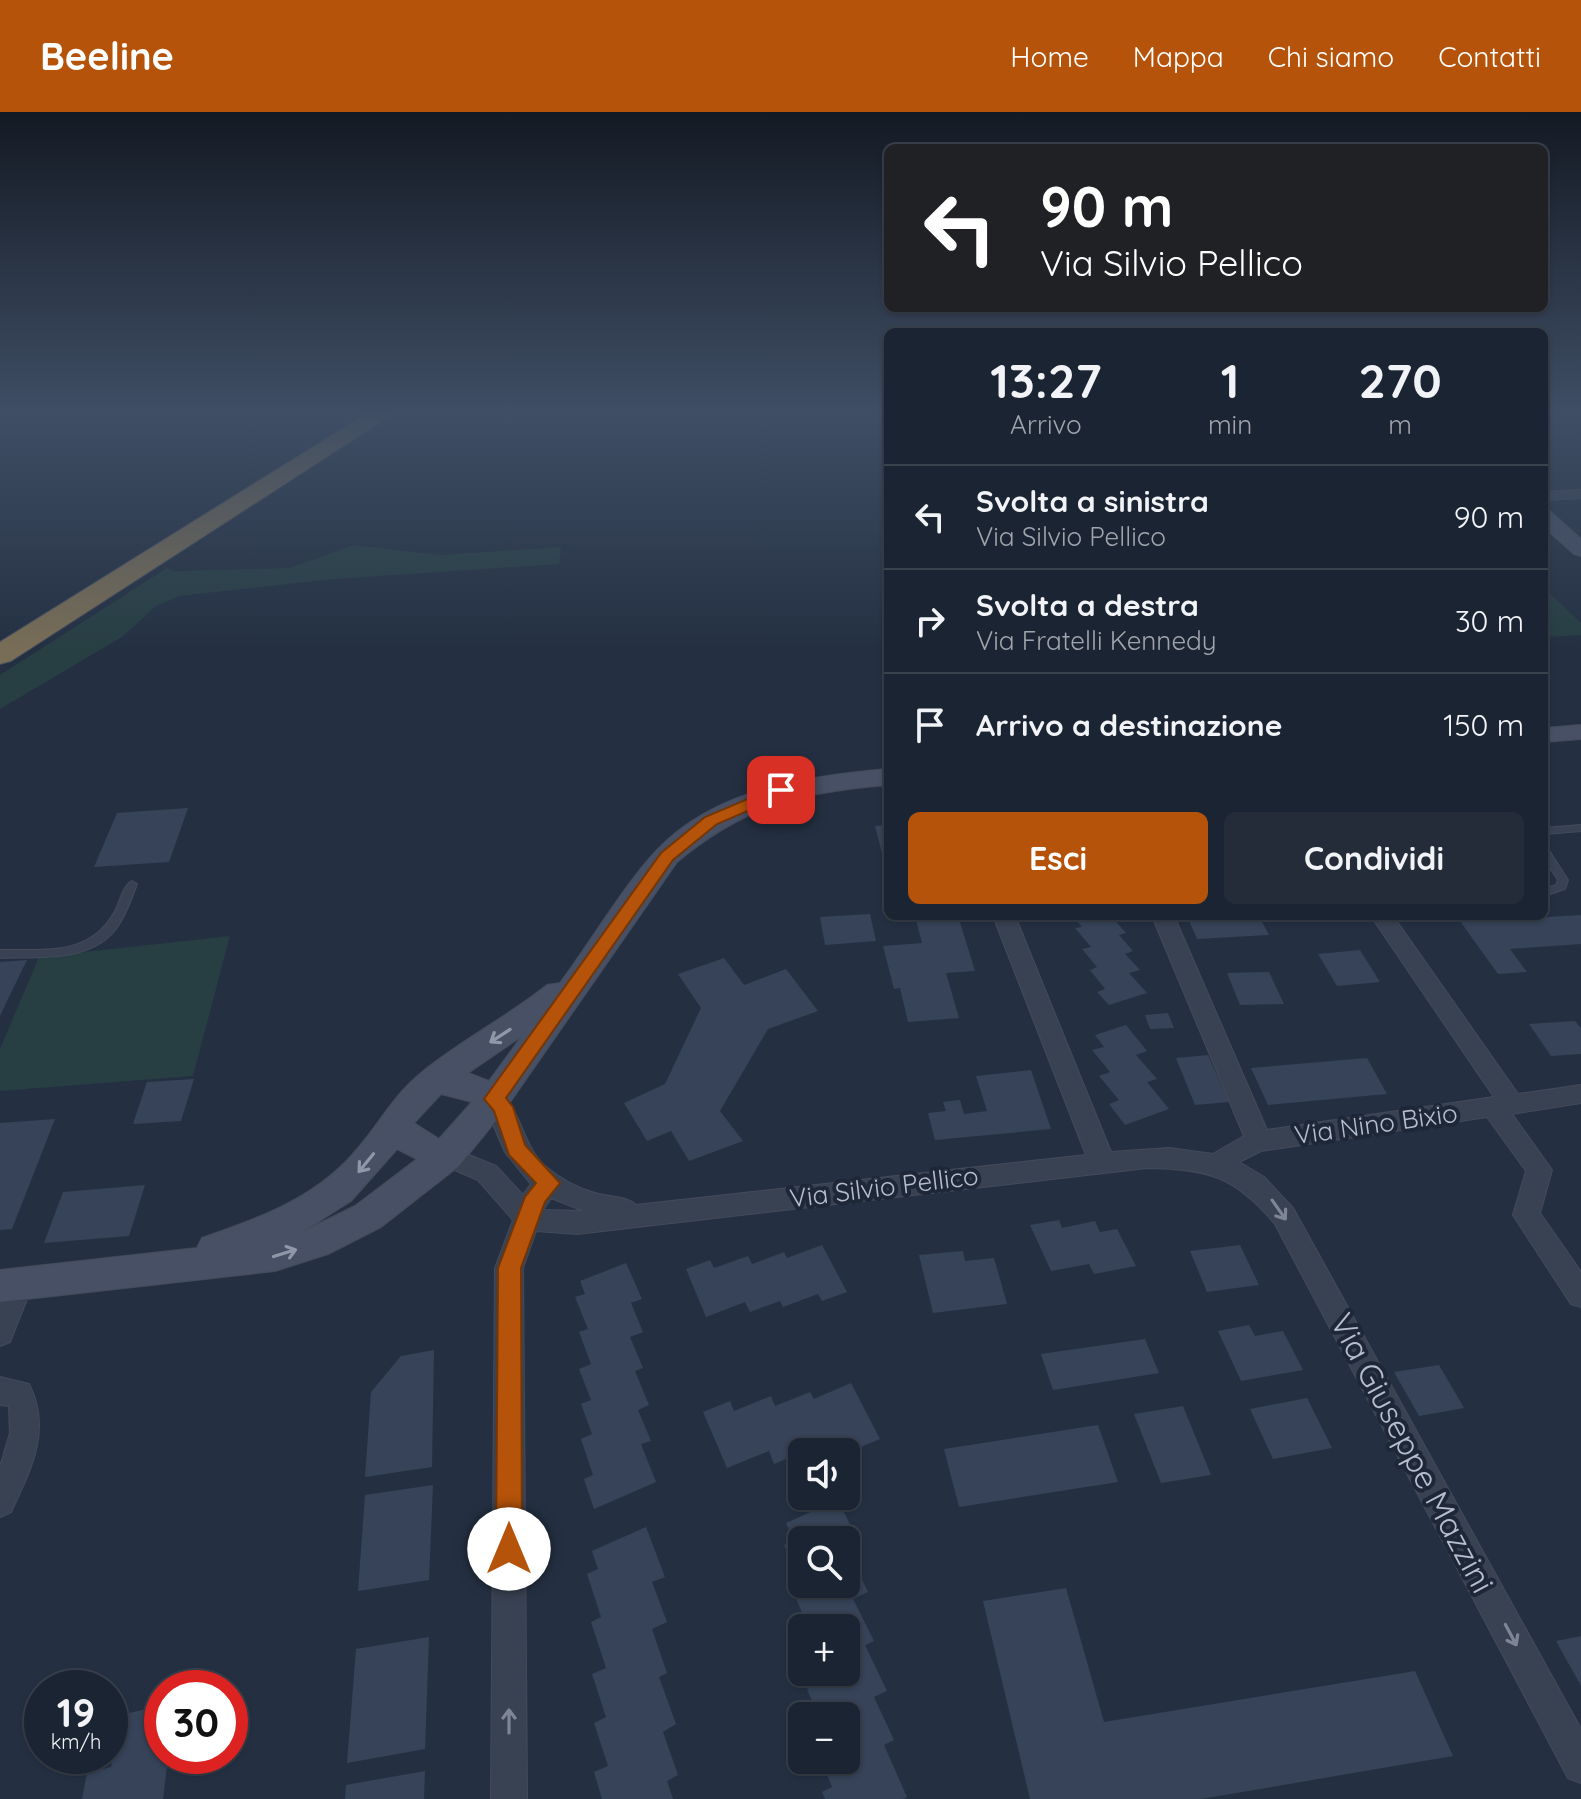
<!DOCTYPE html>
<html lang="it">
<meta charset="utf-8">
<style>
:root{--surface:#1b2432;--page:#242c3a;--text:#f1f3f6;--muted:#a0a4ac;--line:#39414d;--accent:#b45309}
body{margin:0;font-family:Quicksand,sans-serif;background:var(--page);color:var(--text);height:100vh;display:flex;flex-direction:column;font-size:30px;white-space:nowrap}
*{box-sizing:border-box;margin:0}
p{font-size:26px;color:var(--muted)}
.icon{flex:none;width:44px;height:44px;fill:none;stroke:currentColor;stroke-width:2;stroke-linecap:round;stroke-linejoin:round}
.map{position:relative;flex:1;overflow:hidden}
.panel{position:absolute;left:884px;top:216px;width:664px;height:592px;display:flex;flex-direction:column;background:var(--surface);border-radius:12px;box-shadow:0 2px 6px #0004,0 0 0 2px var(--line)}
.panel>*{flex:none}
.guide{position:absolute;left:884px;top:32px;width:664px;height:168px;border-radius:12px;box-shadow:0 2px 6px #0004,0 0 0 2px var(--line);background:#202124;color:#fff;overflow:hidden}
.fabs{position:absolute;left:788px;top:1326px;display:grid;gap:16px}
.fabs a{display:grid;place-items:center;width:72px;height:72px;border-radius:12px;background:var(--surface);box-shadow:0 2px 6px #0004,0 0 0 2px var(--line);font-size:40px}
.speed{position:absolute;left:24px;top:1558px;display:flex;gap:16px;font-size:40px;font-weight:700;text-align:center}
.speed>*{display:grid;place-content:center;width:104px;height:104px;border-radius:50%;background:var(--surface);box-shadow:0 2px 6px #0004,0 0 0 2px var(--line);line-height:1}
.speed small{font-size:20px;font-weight:400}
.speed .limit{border:12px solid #d22;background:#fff;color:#111}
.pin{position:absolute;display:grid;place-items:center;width:68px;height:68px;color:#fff;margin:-34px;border-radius:16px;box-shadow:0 4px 12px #0006}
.me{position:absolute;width:88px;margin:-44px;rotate:0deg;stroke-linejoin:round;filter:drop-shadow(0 0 6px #0008)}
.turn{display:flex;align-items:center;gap:28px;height:168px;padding:0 24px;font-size:36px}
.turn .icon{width:104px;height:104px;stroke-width:2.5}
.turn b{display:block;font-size:56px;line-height:68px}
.eta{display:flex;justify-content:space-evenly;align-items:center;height:136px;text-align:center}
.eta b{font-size:48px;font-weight:800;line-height:56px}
.action{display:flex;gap:16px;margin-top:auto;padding:16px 24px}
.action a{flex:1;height:92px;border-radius:12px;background:var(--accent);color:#fff;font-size:32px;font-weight:800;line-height:92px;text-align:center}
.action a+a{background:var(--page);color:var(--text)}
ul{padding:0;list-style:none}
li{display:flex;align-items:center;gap:24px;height:104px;padding:0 24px;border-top:2px solid var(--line)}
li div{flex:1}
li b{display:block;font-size:30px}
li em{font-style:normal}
header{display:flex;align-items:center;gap:48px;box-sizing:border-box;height:112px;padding:0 40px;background:var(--accent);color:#fff}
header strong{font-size:38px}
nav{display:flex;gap:44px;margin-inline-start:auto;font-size:28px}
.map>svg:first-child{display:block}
.green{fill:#273e43}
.building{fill:#364359;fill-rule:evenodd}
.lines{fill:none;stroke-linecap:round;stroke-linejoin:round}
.lane-casing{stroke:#434b5b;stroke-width:2}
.street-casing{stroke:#434b5b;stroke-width:2}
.secondary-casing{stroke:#434b5b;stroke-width:2}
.highway-casing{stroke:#444d5c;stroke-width:2}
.lane{fill:#394252;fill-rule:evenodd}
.street{fill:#394252;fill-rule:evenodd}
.secondary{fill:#475065;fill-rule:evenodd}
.highway{fill:#786d56;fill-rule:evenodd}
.oneway{stroke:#8f97a8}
.oneway2{stroke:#7e8695}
.route{fill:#b45309;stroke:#753606;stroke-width:2}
.labels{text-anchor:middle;stroke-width:8;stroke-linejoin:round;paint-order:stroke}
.street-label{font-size:26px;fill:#b6bdcc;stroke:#1e2737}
.near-street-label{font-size:32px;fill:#b6bdcc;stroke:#1e2737}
</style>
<header>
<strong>Beeline</strong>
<nav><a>Home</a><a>Mappa</a><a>Chi siamo</a><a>Contatti</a></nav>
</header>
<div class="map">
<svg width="1581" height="1687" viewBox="0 0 1581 1687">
<rect width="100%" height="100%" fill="#243042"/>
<!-- green -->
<path class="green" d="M 354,433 L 441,443 L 561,435 L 559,452 L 333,467 L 180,484 L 156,494 L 122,525 L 0,597 L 0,563 L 167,456 L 175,459 L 290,456 Z
M 1544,476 L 1581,511 L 1581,523 L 1544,525 Z
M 230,824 L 193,964 L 0,979 L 0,937 L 39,845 Z"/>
<!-- building -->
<path class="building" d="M 188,696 L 169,750 L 94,755 L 117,701 Z
M 888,713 L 888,761 L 887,761 L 875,714 Z
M 870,802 L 876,829 L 825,833 L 820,805 Z
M 1581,803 L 1581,832 L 1510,837 L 1527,860 L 1498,862 L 1457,805 L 1498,804 L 1501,808 Z
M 915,804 L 958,804 L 975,859 L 946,861 L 959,906 L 908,910 L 900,876 L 894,877 L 883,834 L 922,831 Z
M 1073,804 L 1111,804 L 1126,821 L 1119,823 L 1133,839 L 1125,842 L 1140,858 L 1129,861 L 1147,881 L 1109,893 L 1097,880 L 1105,877 L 1090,858 L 1097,855 L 1082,837 L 1091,835 L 1075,816 L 1082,815 Z
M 1187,804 L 1259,804 L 1269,823 L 1197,827 Z
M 1360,838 L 1380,870 L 1337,874 L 1318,842 Z
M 724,846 L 744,873 L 786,857 L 818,899 L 768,917 L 720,999 L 743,1029 L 689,1049 L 671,1019 L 647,1029 L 624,991 L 665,972 L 701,896 L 678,862 Z
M 27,848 L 7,889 L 0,904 L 0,850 Z
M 1269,860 L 1284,892 L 1240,893 L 1227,861 Z
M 1168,901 L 1174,916 L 1150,917 L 1145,903 Z
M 1575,909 L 1581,916 L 1581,942 L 1551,944 L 1529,912 Z
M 1126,913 L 1147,939 L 1136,943 L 1157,967 L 1147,970 L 1169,997 L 1125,1013 L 1109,992 L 1119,988 L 1099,964 L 1110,960 L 1092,938 L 1104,935 L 1095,923 Z
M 1208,943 L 1229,990 L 1195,993 L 1176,946 Z
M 1367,946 L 1387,982 L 1268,993 L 1251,956 Z
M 1031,958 L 1051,1017 L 935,1028 L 928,1001 L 946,999 L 943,990 L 960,988 L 964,1002 L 987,999 L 976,964 Z
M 194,967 L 181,1009 L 133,1012 L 147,970 Z
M 55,1007 L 12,1117 L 0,1118 L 0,1011 Z
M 145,1073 L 129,1124 L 44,1131 L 63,1080 Z
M 1059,1108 L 1062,1116 L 1095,1109 L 1100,1120 L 1117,1117 L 1136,1154 L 1094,1162 L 1089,1152 L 1051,1159 L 1030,1113 Z
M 822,1133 L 847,1180 L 822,1189 L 818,1182 L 783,1195 L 780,1189 L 750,1200 L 745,1190 L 706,1205 L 686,1157 L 710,1148 L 714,1156 L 748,1144 L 752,1152 L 784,1140 L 787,1146 Z
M 1240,1133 L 1259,1173 L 1207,1180 L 1190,1139 Z
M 963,1139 L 965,1149 L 994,1146 L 1007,1192 L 933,1201 L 919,1143 Z
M 626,1151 L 642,1187 L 631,1191 L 643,1220 L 630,1225 L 643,1256 L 635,1259 L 649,1293 L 638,1298 L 651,1329 L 641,1332 L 656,1370 L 594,1397 L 584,1367 L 593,1363 L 581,1327 L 592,1322 L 581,1292 L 591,1288 L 579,1257 L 591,1252 L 579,1220 L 588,1217 L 575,1185 L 585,1182 L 580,1169 Z
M 1249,1213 L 1255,1224 L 1283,1219 L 1303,1258 L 1241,1269 L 1218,1219 Z
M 1145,1227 L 1159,1261 L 1053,1278 L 1041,1242 Z
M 434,1238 L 432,1355 L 365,1365 L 371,1280 L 401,1244 Z
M 1439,1253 L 1464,1296 L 1419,1304 L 1394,1260 Z
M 851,1271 L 880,1327 L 853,1338 L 848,1329 L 822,1340 L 807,1338 L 774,1352 L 769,1339 L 727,1356 L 703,1300 L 730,1289 L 734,1299 L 771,1284 L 775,1294 L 810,1280 L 814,1287 Z
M 1307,1286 L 1332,1336 L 1273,1347 L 1250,1297 Z
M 1183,1294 L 1211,1363 L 1161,1371 L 1134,1302 Z
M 1098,1313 L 1118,1370 L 959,1395 L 944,1337 Z
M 433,1373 L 429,1468 L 358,1479 L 365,1383 Z
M 838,1388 L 861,1435 L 849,1441 L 868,1480 L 853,1487 L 874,1529 L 865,1533 L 887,1579 L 874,1585 L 894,1628 L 884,1633 L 907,1685 L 903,1687 L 825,1687 L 822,1680 L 832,1675 L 821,1648 L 846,1648 L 846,1604 L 818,1604 L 807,1577 L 818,1572 L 812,1560 L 846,1560 L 846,1516 L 809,1516 L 793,1480 L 803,1475 L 784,1433 L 794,1428 L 786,1411 ZM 802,1428 L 846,1428 L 846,1472 L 802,1472 Z
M 646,1415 L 665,1465 L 652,1470 L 667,1510 L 652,1517 L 667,1561 L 659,1565 L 676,1612 L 663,1620 L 678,1663 L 667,1669 L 673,1687 L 602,1687 L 594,1660 L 608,1654 L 594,1611 L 606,1605 L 592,1562 L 606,1556 L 591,1510 L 601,1505 L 587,1462 L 598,1457 L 592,1439 Z
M 1066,1476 L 1104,1610 L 1415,1559 L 1453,1644 L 1201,1687 L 1030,1687 L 983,1489 Z
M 1581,1524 L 1581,1574 L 1556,1529 Z
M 429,1525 L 425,1637 L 347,1651 L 356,1537 Z
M 162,1594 L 162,1644 L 188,1644 L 187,1651 L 167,1654 L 163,1687 L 82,1687 L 87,1661 L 111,1655 L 119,1603 Z
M 425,1659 L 424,1687 L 345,1687 L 346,1673 Z"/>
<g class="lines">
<defs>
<path id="lane" d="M 1581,713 L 1581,719 L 1544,722 L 1544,716 Z
M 1544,736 L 1548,737 L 1568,768 L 1565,777 L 1544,784 L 1544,777 L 1556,773 L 1558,768 L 1544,747 Z
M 132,769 L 137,772 C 131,788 125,805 115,818 C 89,851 37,844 0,846 L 0,838 C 44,837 89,845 114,801 C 120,791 122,775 132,769 Z"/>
<path id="street" d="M 1581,378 L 1581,386 L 1544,388 L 1544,380 Z
M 993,804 L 1015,804 L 1111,1040 L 1169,1036 L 1213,1042 L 1244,1024 L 1152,804 L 1174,804 L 1267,1018 L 1494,985 L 1371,804 L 1393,804 L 1518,982 L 1581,973 L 1581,991 L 1512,1002 L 1552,1058 L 1540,1101 L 1581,1160 L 1581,1195 L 1571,1192 L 1513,1103 L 1526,1059 L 1487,1005 L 1261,1039 L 1239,1050 L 1264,1065 L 1293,1096 L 1581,1617 L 1581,1671 L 1568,1666 L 1275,1112 C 1235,1064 1208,1057 1147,1056 L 577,1122 L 536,1119 L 523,1156 L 527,1687 L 491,1687 L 495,1156 L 513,1108 L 478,1068 L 438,1051 L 434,1044 L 438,1037 L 447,1034 L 496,1054 L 523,1083 L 531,1072 L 505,1040 L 482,987 L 485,980 L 494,978 C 519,985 520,1032 545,1054 C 559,1066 577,1076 595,1081 C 608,1085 626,1084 636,1093 L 1086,1043 ZM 551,1086 L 584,1099 L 543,1098 Z
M 19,1160 L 29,1164 L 33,1172 L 10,1230 L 0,1234 L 0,1185 L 9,1164 Z
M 0,1265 L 29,1272 C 52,1318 31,1357 11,1400 L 0,1405 L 0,1355 L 10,1321 L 9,1294 L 0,1293 Z"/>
<path id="secondary" d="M 1544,398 L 1551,400 L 1581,427 L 1581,444 L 1574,442 L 1544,415 Z
M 1581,613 L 1581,627 L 1544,630 L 1544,616 Z
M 888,657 L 888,673 C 801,680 745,693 677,750 L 506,996 L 459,1054 L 381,1115 L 328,1142 L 275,1159 L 0,1190 L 0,1158 L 197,1136 L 202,1126 C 261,1105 318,1086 359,1035 C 381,1009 394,983 421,961 C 460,929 507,905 547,873 L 560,871 C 590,831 624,773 657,738 C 716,676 808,664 888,657 ZM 522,924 L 489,969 L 468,961 ZM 441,982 L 472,990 L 439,1027 L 414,1011 ZM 397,1037 L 417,1047 L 355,1094 L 302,1120 L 351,1089 Z"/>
<path id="highway" d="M 366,302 L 393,302 L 11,549 L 0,552 L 0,530 Z"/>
</defs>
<!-- lane casing -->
<use href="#lane" class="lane-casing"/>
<!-- street casing -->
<use href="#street" class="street-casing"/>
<!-- secondary casing -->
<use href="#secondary" class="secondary-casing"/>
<!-- highway casing -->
<use href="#highway" class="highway-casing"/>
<!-- lane -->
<use href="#lane" class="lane"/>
<!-- street -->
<use href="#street" class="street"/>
<!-- secondary -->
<use href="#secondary" class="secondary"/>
<!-- highway -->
<use href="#highway" class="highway"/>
</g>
<!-- one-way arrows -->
<defs><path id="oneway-shaft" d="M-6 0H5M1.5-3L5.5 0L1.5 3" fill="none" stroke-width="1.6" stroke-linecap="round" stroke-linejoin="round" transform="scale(2)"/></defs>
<g class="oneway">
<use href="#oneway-shaft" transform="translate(500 924) rotate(147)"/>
<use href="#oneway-shaft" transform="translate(366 1051) rotate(129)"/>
<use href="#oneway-shaft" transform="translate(285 1141) rotate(-17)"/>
</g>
<g class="oneway2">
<use href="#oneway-shaft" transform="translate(1279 1098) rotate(55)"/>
<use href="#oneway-shaft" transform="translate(1511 1523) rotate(62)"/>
<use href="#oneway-shaft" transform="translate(509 1609) rotate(-90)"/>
</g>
<!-- sky -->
<linearGradient id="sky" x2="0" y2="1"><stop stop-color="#141a24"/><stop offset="0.56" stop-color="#3f4e65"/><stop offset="1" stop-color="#3f4e65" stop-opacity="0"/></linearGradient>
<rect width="1581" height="538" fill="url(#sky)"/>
<!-- route -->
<path class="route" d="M 781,673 L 789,678 L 787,682 L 717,712 L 673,748 L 506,986 L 513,995 L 525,1033 L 560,1071 L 545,1090 L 521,1156 L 522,1437 L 518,1446 L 509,1450 L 500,1446 L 496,1437 L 498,1156 L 525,1085 L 536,1071 L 509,1043 L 494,999 L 484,987 L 661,741 L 705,705 Z"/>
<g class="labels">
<!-- street labels -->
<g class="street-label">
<text transform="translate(1376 1012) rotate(-8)" y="9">Via Nino Bixio</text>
<text transform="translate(884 1075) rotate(-7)" y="9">Via Silvio Pellico</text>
</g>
<!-- near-street labels -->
<g class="near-street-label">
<text transform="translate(1412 1341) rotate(62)" y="11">Via Giuseppe Mazzini</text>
</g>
</g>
</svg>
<div class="fabs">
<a><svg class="icon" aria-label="sound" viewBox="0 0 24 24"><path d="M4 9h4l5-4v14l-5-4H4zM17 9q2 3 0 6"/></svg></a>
<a><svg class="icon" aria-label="search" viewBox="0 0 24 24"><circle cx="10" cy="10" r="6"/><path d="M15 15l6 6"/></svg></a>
<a>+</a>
<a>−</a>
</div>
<div class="speed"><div>19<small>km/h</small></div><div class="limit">30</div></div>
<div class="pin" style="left:781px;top:678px;background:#d93025"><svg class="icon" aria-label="arrive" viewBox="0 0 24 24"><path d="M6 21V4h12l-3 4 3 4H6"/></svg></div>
<svg class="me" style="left:509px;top:1437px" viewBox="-20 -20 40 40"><circle r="19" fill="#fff"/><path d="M0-13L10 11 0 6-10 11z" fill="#b45309"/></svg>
<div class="guide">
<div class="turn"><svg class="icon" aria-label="left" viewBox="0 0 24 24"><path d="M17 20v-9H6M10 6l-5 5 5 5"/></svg><div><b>90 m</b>Via Silvio Pellico</div></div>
</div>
<section class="panel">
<div class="eta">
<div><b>13:27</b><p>Arrivo</p></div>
<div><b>1</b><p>min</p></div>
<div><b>270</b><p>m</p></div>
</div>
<ul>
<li><svg class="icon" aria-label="left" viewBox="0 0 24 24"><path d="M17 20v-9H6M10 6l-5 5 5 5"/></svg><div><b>Svolta a sinistra</b><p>Via Silvio Pellico</p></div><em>90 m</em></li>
<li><svg class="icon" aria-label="right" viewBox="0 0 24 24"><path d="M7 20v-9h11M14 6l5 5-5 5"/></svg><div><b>Svolta a destra</b><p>Via Fratelli Kennedy</p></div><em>30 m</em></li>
<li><svg class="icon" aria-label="arrive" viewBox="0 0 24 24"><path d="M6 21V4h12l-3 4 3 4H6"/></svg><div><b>Arrivo a destinazione</b></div><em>150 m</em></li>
</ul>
<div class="action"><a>Esci</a><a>Condividi</a></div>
</section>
</div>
